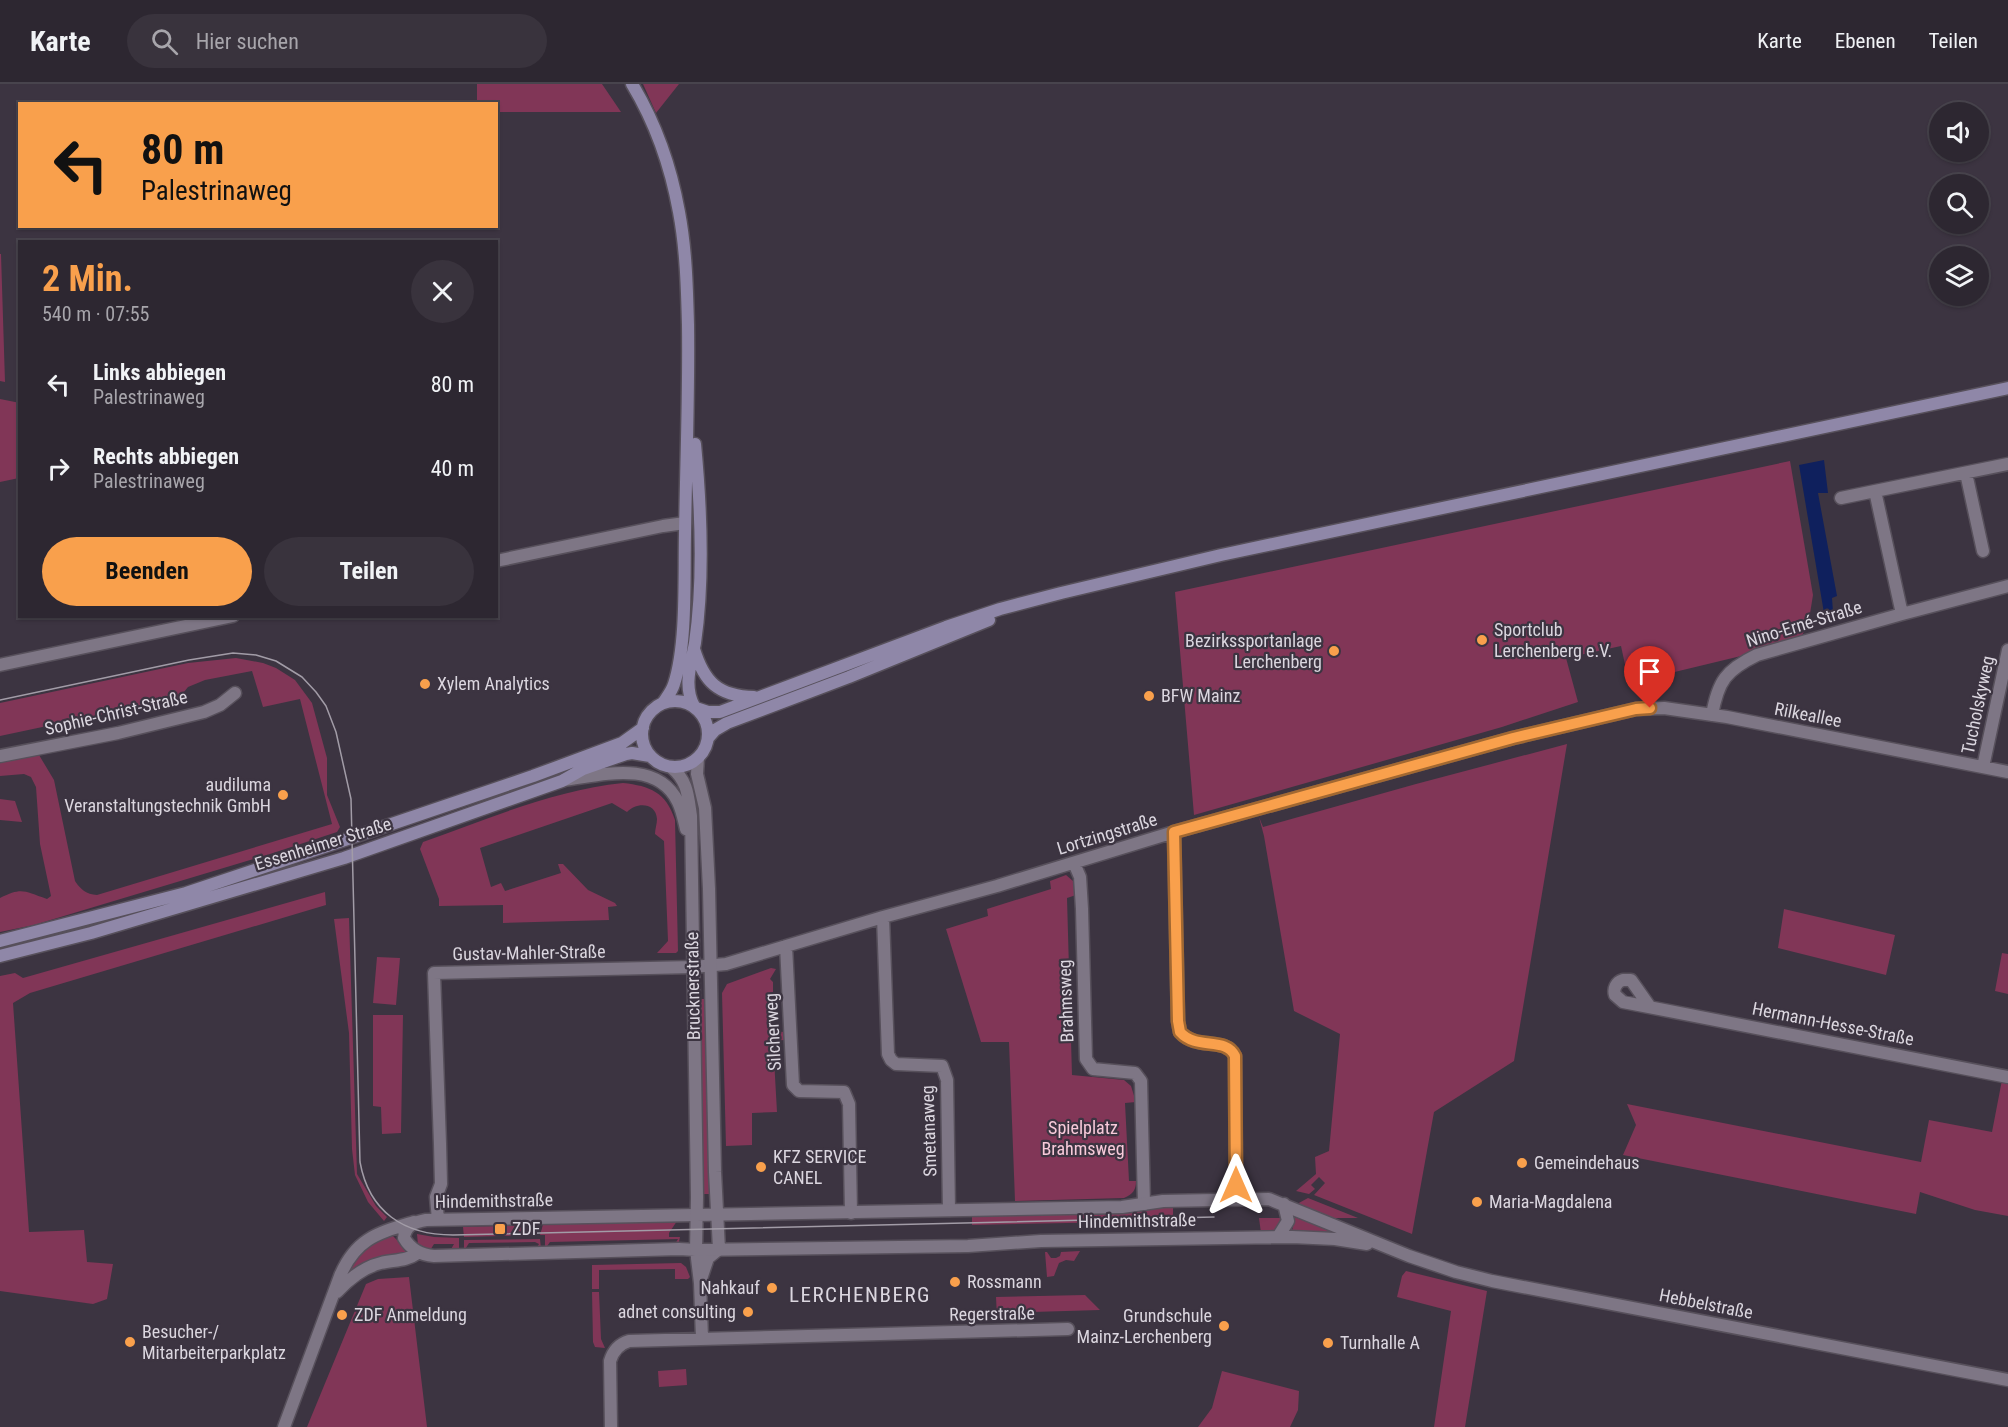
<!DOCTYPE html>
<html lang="de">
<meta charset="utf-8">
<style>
:root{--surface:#2d2731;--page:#39333d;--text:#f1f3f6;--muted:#a7a5ab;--line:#48444d;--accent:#f9a04c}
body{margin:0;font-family:"Roboto Condensed",sans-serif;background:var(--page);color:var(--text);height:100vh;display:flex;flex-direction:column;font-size:22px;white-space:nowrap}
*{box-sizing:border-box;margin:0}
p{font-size:20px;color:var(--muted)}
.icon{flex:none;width:33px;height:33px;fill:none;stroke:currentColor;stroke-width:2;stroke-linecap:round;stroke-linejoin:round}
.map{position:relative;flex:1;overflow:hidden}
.details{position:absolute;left:18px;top:156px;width:480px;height:378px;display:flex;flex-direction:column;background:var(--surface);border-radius:0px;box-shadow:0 2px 4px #0004,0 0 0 2px var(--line)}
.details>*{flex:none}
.hud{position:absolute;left:18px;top:18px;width:480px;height:126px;border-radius:0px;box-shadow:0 2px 4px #0004,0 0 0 2px var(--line);background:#f9a04c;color:#111;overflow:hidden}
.buttons{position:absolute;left:1929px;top:18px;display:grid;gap:12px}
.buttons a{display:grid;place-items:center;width:60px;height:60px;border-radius:50%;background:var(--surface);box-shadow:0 2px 4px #0004,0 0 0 2px var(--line);font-size:30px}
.pin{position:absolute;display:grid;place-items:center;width:51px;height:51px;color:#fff;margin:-62px -26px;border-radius:50% 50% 50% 0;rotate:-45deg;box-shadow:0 0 6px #0007}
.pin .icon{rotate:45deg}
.me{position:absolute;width:66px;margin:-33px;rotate:0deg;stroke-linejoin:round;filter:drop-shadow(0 0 4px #0008)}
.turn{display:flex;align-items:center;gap:21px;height:126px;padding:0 24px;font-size:27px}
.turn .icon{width:78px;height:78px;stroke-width:2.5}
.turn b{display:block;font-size:42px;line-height:51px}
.round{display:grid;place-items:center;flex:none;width:63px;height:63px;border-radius:32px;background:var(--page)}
.head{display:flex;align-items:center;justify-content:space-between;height:102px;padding:0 24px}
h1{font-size:36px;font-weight:700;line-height:45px;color:var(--accent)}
.action{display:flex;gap:12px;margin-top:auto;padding:12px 24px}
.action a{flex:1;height:69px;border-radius:36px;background:var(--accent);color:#111;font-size:24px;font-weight:700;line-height:69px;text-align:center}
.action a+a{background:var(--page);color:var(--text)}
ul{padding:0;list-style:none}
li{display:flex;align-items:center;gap:18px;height:84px;padding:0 24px}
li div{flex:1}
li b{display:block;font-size:22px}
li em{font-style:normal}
header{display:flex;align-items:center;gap:36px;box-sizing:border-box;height:84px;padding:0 30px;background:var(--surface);border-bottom:2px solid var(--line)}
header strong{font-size:28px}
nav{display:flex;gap:33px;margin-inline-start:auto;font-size:21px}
.search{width:420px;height:54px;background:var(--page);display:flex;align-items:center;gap:15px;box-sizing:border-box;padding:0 21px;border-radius:33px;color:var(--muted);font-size:22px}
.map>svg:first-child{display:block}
.green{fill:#813657}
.water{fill:#0f205d}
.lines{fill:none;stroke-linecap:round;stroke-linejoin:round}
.minor-casing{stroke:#57505b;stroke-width:15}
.tertiary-casing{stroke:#57505b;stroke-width:15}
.secondary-casing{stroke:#57505b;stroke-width:15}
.minor{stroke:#7e7685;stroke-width:12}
.tertiary{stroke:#7e7685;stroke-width:12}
.secondary{stroke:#8f87a8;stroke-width:12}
.tram{stroke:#a29ca7;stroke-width:1.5}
.route-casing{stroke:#a26831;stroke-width:15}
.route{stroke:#f9a04c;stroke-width:10}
.poi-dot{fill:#f9a04c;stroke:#3c3441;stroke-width:2}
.labels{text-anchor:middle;stroke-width:4.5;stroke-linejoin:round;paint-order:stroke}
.street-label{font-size:18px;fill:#dbd6df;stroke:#3c3441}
.poi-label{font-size:18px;fill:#dbd6df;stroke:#3c3441;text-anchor:start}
.park-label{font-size:18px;fill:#f8cada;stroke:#3c3441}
.quarter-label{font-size:21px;letter-spacing:1.5px;fill:#dbd6df;stroke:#3c3441}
</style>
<header>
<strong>Karte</strong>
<div class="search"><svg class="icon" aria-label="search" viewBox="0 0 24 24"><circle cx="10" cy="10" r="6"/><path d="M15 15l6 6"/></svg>Hier suchen</div>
<nav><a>Karte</a><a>Ebenen</a><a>Teilen</a></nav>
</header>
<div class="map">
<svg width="2008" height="1343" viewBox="0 0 2008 1343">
<rect width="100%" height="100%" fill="#3c3441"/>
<!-- green -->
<path class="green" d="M 477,0 L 602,0 L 621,28 L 497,28 L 496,20 L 477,19 Z
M 643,0 L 679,0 L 656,29 Z
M 0,170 L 1,170 L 5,298 L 0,297 Z
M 0,315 L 20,319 L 19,394 L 0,398 Z
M 1790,377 L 1813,511 L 1808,542 L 1802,551 L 1741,572 L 1629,599 L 1621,562 L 1566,574 L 1578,618 L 1502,643 L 1194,731 L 1175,508 Z
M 236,574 L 263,579 L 276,584 L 295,596 L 312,619 L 327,674 L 327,711 L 340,743 L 337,748 L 270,770 L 34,841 L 0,848 L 0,814 C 22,803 24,807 47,815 L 51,812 L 40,760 L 36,703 L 31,693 L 24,690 L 0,692 L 0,678 L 39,671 L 54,696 L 75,797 C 81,806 86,810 97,811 L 332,740 L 300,615 L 263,623 L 252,587 L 205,596 L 188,603 L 179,614 L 0,652 L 0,619 L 188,579 Z
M 1567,660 L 1514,977 L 1434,1028 L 1412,1150 L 1314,1111 L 1325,1099 L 1319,1093 L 1311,1101 L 1315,1105 L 1309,1110 L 1296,1107 L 1316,1090 L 1315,1073 L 1329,1067 L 1340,950 L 1294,927 L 1264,752 L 1259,733 L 1263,743 L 1416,700 Z
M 623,699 C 650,702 666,708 675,736 L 678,867 L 676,869 L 657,869 L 668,857 L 664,757 L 655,750 C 655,745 657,740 657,735 C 656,718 636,718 627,728 L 612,719 L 480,764 L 491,803 L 501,799 L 505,807 L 561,789 L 558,780 L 563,780 L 588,806 L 615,819 L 617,822 L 608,823 L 609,836 L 503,839 L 503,821 L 439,822 L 439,815 L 420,765 L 423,758 C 488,735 554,706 623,699 Z
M 0,715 L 15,717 L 22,738 L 0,736 Z
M 1066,791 L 1073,797 L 1076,811 L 1067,814 L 1072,991 L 1124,996 L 1131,1002 L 1136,1018 L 1125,1019 L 1129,1097 L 1136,1097 C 1136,1106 1133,1110 1124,1114 L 1015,1117 L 1009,958 L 981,958 L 946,845 L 988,832 L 987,825 L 1051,805 L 1050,797 Z
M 325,808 L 326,821 L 30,909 L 13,919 L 29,1148 L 84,1146 L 87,1178 L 113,1180 L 107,1215 L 93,1220 L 0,1207 L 0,892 L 15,889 L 23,894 Z
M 1784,825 L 1895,851 L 1886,891 L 1778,864 Z
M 349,834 L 357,1090 L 376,1122 L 387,1133 L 384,1137 L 368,1118 L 355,1091 L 352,1065 L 349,949 L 334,835 Z
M 2002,869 L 2008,870 L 2008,910 L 1995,907 Z
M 377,873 L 400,874 L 396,921 L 373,919 Z
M 771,884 L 776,885 L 770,895 L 773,898 L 773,947 L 784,948 L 784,956 L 773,957 L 777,1028 L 752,1029 L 752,1061 L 726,1062 L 722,909 L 727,900 Z
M 697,915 L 708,915 L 711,1110 L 702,1110 Z
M 373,931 L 403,931 L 401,1049 L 382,1050 L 381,1023 L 373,1022 Z
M 2002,996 L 2008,997 L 2008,1132 L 1975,1126 L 1920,1108 L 1916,1130 L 1623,1071 L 1636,1041 L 1627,1020 L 1921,1078 L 1929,1036 L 1992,1048 Z
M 1308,1114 L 1358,1134 L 1332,1134 L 1297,1120 Z
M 1173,1123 L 1173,1137 L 972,1141 L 972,1131 Z
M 668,1134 L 669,1138 L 677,1137 L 669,1149 L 669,1153 L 680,1153 L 678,1162 L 674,1162 L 678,1155 L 550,1158 L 545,1165 L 545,1151 L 540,1151 L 544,1137 Z
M 1259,1134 L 1281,1134 L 1276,1146 L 1261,1149 Z
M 1295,1134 L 1303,1134 L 1338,1148 L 1339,1150 L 1292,1147 Z
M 539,1141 L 534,1151 L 464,1153 L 463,1143 Z
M 417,1150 L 434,1153 L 459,1154 L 459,1167 L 450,1167 L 454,1160 L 434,1160 L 429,1168 L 418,1161 Z
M 392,1151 L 404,1163 L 406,1170 L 368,1177 L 349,1188 L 348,1185 L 369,1160 Z
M 540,1155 L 541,1165 L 536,1165 L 539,1160 L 535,1158 L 469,1159 L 464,1167 L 464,1156 Z
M 1080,1167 L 1074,1177 L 1066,1176 L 1059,1179 L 1054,1192 L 1047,1193 L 1045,1168 L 1047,1168 L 1051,1174 L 1056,1174 L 1060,1172 L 1061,1168 Z
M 681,1179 L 686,1183 L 690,1193 L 688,1195 L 675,1195 L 675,1185 L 599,1186 L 599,1205 L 592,1205 L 592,1181 Z
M 1406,1187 L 1487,1207 L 1465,1343 L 1434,1343 L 1451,1227 L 1397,1213 L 1402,1192 Z
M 409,1193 L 427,1343 L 307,1343 L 366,1200 L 378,1195 Z
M 592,1208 L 599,1208 L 601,1255 L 605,1264 L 595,1263 L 593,1258 Z
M 1085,1211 L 1100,1226 L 1032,1228 L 1031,1232 L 997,1233 L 996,1213 Z
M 686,1285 L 687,1301 L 659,1303 L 658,1287 Z
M 1222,1287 L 1299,1307 L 1298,1326 L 1290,1343 L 1198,1343 L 1212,1324 Z"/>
<!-- water -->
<path class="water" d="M 1824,376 L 1828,409 L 1818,409 L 1837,512 L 1832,514 L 1833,528 L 1824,529 L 1799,381 Z"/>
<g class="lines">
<defs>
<path id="minor" d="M 1966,389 L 1983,467
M 1841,414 L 1875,407
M 496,477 L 663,442 L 685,439
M 1902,530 L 1875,407 L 2008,380
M 0,581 L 233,532
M 1712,631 C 1718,597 1726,586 1757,571 L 1902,530 L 2008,502
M 0,672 L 118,649 L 204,628 L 220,621 L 235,609
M 1983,683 L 2008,566
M 1174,748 L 1178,937 L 1180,948 C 1197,967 1225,952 1235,972 L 1236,1115
M 1074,779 L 1080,793 L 1082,825 L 1086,975 L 1093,985 L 1135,989 L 1141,997 L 1144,1120
M 883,833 L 888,970 L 891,976 L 896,980 L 942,982 L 947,996 L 949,1126
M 786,862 L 793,1001 L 799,1007 L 844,1008 L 849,1020 L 851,1129
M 1650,923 L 1631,896 L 1623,896 C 1616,898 1613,905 1615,911 L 1623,918 L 2008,993
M 696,1131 L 426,1136 C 415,1138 405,1141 404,1154 C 411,1166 421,1171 434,1172 L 679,1165 L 696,1166 L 700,1199 L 702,1254
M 438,1136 L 436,1113 L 441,1100 L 440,1060 L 434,889 L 693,883 L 726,880 L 883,833 L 997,802 L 1174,748 L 1513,654 L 1636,625 L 1664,624 L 1727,633 L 2008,688
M 701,1195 L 708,1174 L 719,1165
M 337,1208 C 349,1195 364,1183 381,1179 C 394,1176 407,1177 418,1169
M 284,1343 L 340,1192 C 356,1154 378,1149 414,1138
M 611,1343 L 610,1277 C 613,1267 619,1260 629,1257 L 1068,1245"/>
<path id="tertiary" d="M 698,674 L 697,690 L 705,724 L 709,805 L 715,1088 L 719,1165
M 671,683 C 688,697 688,712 691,732 L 697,1113 L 696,1166 L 968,1162 L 1041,1157 L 1292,1153 L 1335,1155 L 1367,1160
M 564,696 C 602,691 657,675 678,718 C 682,726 684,737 686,745
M 696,1131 L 1122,1123 L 1163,1117 L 1269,1115 L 1409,1172 L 1456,1188 L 1492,1197 L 2008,1296
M 1278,1153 L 1288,1137 L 1284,1120"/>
<path id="secondary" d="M 632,0 C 655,38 671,84 679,128 C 686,165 687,203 688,241 C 689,311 686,380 685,450 C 684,494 687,560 674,600 C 672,607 667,613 663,619
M 694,565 C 704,598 718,612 754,613
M642 650a33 33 0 1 1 66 0a33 33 0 1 1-66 0Z
M 694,622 C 683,602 691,580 695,559 C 704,497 701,423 695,360
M 696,624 L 708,628 L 720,628 L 946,543 L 1000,525 L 1061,509 L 1221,471 L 2008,304
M 708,654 L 715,646 L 727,639 L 849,593 L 989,536
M 0,857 L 186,809 L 327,762 L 533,692 L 622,659 L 643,644
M 0,872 L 91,849 L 344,774 L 562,697 L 583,685 L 626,670 L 632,669 L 650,672"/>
</defs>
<!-- minor casing -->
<use href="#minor" class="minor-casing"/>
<!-- tertiary casing -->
<use href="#tertiary" class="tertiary-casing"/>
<!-- secondary casing -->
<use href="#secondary" class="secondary-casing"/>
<!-- minor -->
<use href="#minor" class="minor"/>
<!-- tertiary -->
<use href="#tertiary" class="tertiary"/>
<!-- secondary -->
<use href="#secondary" class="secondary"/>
<!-- tram -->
<path class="tram" d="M 0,616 L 189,576 L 233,569 L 256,571 L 276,577 L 302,593 L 316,608 L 326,622 L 336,648 L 351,715 L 360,1078 C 369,1128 404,1151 453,1151 L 1214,1133"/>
</g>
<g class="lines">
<defs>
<path id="route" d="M 1236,1101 L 1235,972 C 1225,952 1197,967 1180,948 L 1178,937 L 1174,748 L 1513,654 L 1636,625 L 1650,624"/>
</defs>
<!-- route casing -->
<use href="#route" class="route-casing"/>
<!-- route -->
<use href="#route" class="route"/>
</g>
<!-- markers -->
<g class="poi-dot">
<circle cx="1482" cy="556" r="6"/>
<circle cx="1334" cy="567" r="6"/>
<circle cx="425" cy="600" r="6"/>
<circle cx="1149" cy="612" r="6"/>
<circle cx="283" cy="711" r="6"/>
<circle cx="1522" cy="1079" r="6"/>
<circle cx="761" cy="1083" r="6"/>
<circle cx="1477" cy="1118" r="6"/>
<rect x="494" y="1139" width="12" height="12" rx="3"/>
<circle cx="955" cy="1198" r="6"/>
<circle cx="772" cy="1204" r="6"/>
<circle cx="748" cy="1228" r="6"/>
<circle cx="342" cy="1231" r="6"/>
<circle cx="1224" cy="1242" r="6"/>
<circle cx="130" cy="1258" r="6"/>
<circle cx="1328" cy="1259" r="6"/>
</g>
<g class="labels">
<!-- street labels -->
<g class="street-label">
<text transform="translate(1804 540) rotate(-17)" y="6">Nino-Erné-Straße</text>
<text transform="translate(1978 621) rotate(-78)" y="6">Tucholskyweg</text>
<text transform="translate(116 629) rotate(-13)" y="6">Sophie-Christ-Straße</text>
<text transform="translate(1808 631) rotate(11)" y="6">Rilkeallee</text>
<text transform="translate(1107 750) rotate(-17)" y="6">Lortzingstraße</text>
<text transform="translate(323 760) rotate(-17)" y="6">Essenheimer Straße</text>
<text transform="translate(529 869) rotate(-1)" y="6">Gustav-Mahler-Straße</text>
<text transform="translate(693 902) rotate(-91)" y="6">Brucknerstraße</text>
<text transform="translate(1066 917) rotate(-92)" y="6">Brahmsweg</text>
<text transform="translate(1833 940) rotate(11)" y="6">Hermann-Hesse-Straße</text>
<text transform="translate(773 948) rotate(-93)" y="6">Silcherweg</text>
<text transform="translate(929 1047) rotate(-92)" y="6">Smetanaweg</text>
<text transform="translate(494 1117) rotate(-1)" y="6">Hindemithstraße</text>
<text transform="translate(1137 1137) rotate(-1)" y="6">Hindemithstraße</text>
<text transform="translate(1706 1220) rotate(11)" y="6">Hebbelstraße</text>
<text transform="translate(992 1230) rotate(-1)" y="6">Regerstraße</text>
</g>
<!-- poi labels -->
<g class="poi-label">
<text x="1494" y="552">Sportclub<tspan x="1494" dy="21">Lerchenberg e.V.</tspan></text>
<text x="1322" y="563" text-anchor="end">Bezirkssportanlage<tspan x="1322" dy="21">Lerchenberg</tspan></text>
<text x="437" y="606">Xylem Analytics</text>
<text x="1161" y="618">BFW Mainz</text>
<text x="271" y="707" text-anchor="end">audiluma<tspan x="271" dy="21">Veranstaltungstechnik GmbH</tspan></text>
<text x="773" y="1079">KFZ SERVICE<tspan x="773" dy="21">CANEL</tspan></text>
<text x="1534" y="1085">Gemeindehaus</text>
<text x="1489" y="1124">Maria-Magdalena</text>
<text x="512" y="1151">ZDF</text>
<text x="967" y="1204">Rossmann</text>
<text x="760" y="1210" text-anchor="end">Nahkauf</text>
<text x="736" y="1234" text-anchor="end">adnet consulting</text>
<text x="354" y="1237">ZDF Anmeldung</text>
<text x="1212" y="1238" text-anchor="end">Grundschule<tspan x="1212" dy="21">Mainz-Lerchenberg</tspan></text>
<text x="142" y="1254">Besucher-/<tspan x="142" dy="21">Mitarbeiterparkplatz</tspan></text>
<text x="1340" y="1265">Turnhalle A</text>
</g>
<!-- park labels -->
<g class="park-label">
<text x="1083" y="1050">Spielplatz<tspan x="1083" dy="21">Brahmsweg</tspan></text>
</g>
<!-- quarter labels -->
<g class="quarter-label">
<text x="860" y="1218">LERCHENBERG</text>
</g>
</g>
</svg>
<div class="buttons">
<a><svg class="icon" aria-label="sound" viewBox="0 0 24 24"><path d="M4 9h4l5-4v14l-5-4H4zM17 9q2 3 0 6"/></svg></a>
<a><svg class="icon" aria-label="search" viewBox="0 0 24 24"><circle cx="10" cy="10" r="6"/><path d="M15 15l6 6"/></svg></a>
<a><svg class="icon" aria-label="layers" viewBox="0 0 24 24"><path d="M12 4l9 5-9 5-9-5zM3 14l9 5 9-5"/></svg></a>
</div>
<div class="pin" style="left:1650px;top:624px;background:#d93025"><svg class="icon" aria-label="arrive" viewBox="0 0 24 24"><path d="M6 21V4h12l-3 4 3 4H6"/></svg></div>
<svg class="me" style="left:1236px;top:1101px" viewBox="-20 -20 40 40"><path d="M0-17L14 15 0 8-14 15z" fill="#f9a04c" stroke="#fff" stroke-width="4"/></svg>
<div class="hud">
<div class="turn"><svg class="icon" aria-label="left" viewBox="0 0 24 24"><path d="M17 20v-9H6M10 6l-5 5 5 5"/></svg><div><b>80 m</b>Palestrinaweg</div></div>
</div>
<section class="details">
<div class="head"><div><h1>2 Min.</h1><p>540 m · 07:55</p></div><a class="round"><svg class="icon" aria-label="close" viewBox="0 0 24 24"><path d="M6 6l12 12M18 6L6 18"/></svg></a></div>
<ul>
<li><svg class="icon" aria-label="left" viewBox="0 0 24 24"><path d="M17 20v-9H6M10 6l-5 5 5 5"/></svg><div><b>Links abbiegen</b><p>Palestrinaweg</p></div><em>80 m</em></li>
<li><svg class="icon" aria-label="right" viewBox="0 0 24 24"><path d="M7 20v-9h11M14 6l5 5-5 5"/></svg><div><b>Rechts abbiegen</b><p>Palestrinaweg</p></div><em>40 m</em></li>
</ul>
<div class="action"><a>Beenden</a><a>Teilen</a></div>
</section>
</div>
